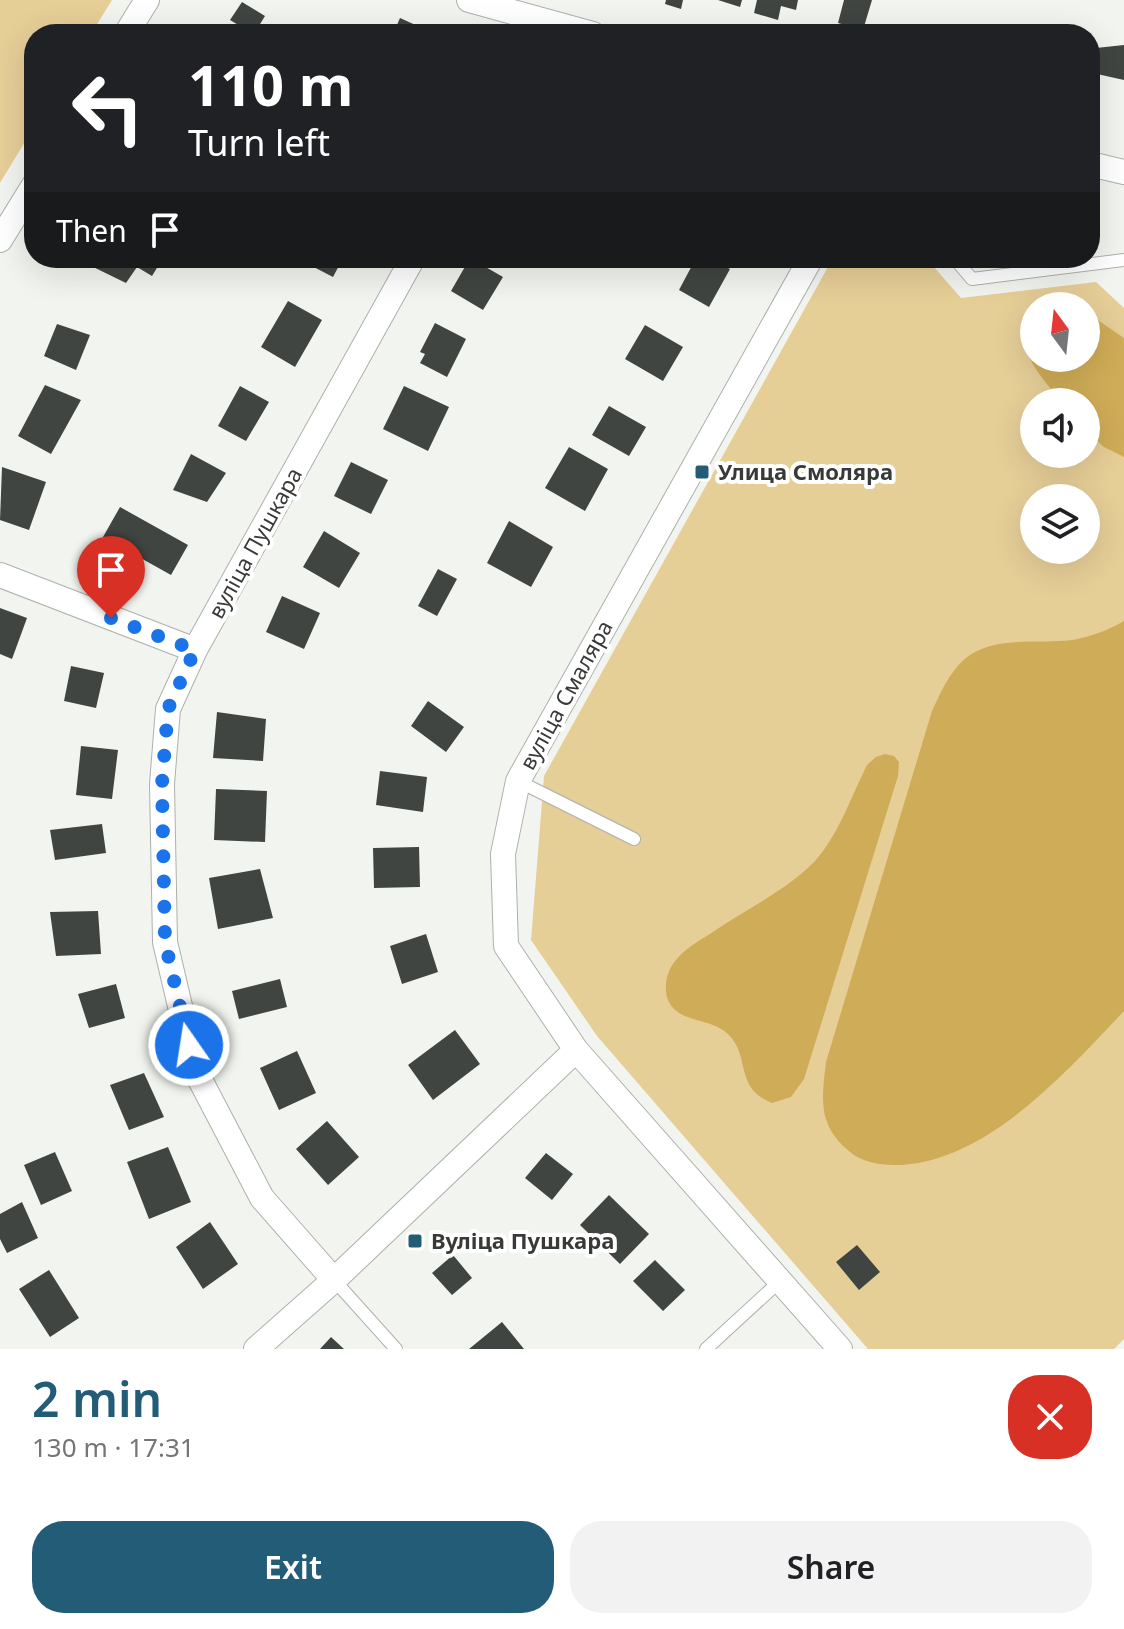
<!DOCTYPE html>
<meta charset="utf-8">
<style>
:root{--surface:#fff;--page:#f2f2f2;--text:#202124;--muted:#757577;--accent:#235c76}
body{margin:0;font-family:"Noto Sans",sans-serif;background:var(--page);color:var(--text);height:100vh;display:flex;flex-direction:column;font-size:30px;white-space:nowrap}
*{box-sizing:border-box;margin:0}
p{font-size:26px;color:var(--muted)}
.icon{flex:none;width:44px;height:44px;fill:none;stroke:currentColor;stroke-width:2;stroke-linecap:round;stroke-linejoin:round}
.map{position:relative;height:1349px;overflow:hidden}
.sheet{display:flex;flex-direction:column;background:var(--surface);flex:1}
.sheet>*{flex:none}
.top-card{position:absolute;left:24px;top:24px;width:1076px;height:244px;border-radius:32px;box-shadow:0 8px 32px #0002;background:#202124;color:#fff;overflow:hidden}
.needle{width:52px;rotate:345deg}
.fabs{position:absolute;left:1020px;top:292px;display:grid;gap:16px}
.fabs a{display:grid;place-items:center;width:80px;height:80px;border-radius:50%;background:var(--surface);box-shadow:0 8px 32px #0002;font-size:40px}
.pin{position:absolute;display:grid;place-items:center;width:68px;height:68px;color:#fff;margin:-82px -34px;border-radius:50% 50% 50% 0;rotate:-45deg;box-shadow:0 0 8px #0007}
.pin .icon{rotate:45deg}
.me{position:absolute;width:88px;margin:-44px;rotate:347deg;stroke-linejoin:round;filter:drop-shadow(0 0 6px #0008)}
.turn{display:flex;align-items:center;gap:28px;height:168px;padding:0 32px;font-size:36px}
.turn .icon{width:104px;height:104px;stroke-width:2.5}
.turn b{display:block;font-size:56px;line-height:68px}
.then{display:flex;align-items:center;height:76px;padding:0 32px;background:#0003;gap:16px;font-size:30px}
.round{display:grid;place-items:center;flex:none;width:84px;height:84px;border-radius:32px;background:var(--page)}
.head{display:flex;align-items:center;justify-content:space-between;height:136px;padding:0 32px}
h1{font-size:48px;font-weight:600;line-height:60px;color:var(--accent)}
.action{display:flex;gap:16px;margin-top:auto;padding:16px 32px}
.action a{flex:1;height:92px;border-radius:32px;background:var(--accent);color:#fff;font-size:32px;font-weight:600;line-height:92px;text-align:center}
.action a+a{background:var(--page);color:var(--text)}
.map>svg:first-child{display:block}
.green{fill:#e6ce97;fill-rule:evenodd}
.forest{fill:#cfac57}
.building{fill:#414541}
.lines{fill:none;stroke-linecap:round;stroke-linejoin:round}
.service-casing{stroke:#adb0ab;stroke-width:14}
.minor-casing{stroke:#adb0ab;stroke-width:26}
.service{stroke:#fff;stroke-width:12}
.minor{stroke:#fff;stroke-width:24}
.route{stroke:#1a73e8;stroke-width:14;stroke-dasharray:0 25.2}
.poi-dot{fill:#235c76;stroke:#fff;stroke-width:3}
.labels{text-anchor:middle;stroke-width:8;stroke-linejoin:round;paint-order:stroke}
.poi-label{font-size:22px;font-weight:bold;fill:#393a38;stroke:#fff;text-anchor:start}
.street-label{font-size:22px;fill:#393a38;stroke:#fff}
</style>
<div class="map">
<svg width="1124" height="1349" viewBox="0 0 1124 1349">
<rect width="100%" height="100%" fill="#f2f5ef"/>
<!-- green -->
<path class="green" d="M 0,0 L 112,0 L 91,34 L 34,34 L 34,127 L 0,183 Z
M 833,258 L 926,258 L 961,298 L 1096,282 L 1124,308 L 1124,1339 L 1114,1349 L 868,1349 L 597,1036 L 531,940 L 544,776 ZM 1034,306 L 1086,306 L 1086,358 L 1034,358 ZM 1034,402 L 1086,402 L 1086,454 L 1034,454 ZM 1034,498 L 1086,498 L 1086,550 L 1034,550 Z"/>
<!-- forest -->
<path class="forest" d="M 1086,312 L 1124,338 L 1124,457 L 1104,447 L 1086,431 L 1086,402 L 1062,402 C 1042,378 1009,345 1034,316 L 1034,358 L 1086,358 Z
M 1124,621 L 1124,1011 C 1067,1071 989,1160 901,1165 C 885,1165 867,1164 854,1155 C 818,1128 821,1103 826,1062 L 932,711 C 941,692 951,668 970,655 C 999,636 1039,644 1072,640 C 1090,637 1109,630 1124,621 Z
M 885,754 L 894,756 L 899,762 L 898,776 L 804,1079 L 791,1097 L 772,1103 C 734,1088 751,1058 729,1035 C 712,1017 678,1024 668,1000 C 663,987 667,970 676,960 C 685,949 698,941 710,934 C 744,910 786,891 815,861 C 839,834 851,797 867,765 L 876,757 Z"/>
<!-- building -->
<path class="building" d="M 666,0 L 683,0 L 681,9 L 665,4 Z
M 718,0 L 742,0 L 740,7 Z
M 757,0 L 798,0 L 796,10 L 781,6 L 778,20 L 754,13 Z
M 844,0 L 872,0 L 863,30 L 838,23 Z
M 242,2 L 265,16 L 254,34 L 242,34 L 245,29 L 230,20 Z
M 400,18 L 420,27 L 417,34 L 393,34 Z
M 334,26 L 354,34 L 331,34 Z
M 1124,45 L 1124,80 L 1097,74 L 1096,48 Z
M 90,258 L 163,258 L 152,276 L 137,267 L 126,283 L 87,264 Z
M 306,258 L 343,258 L 333,277 L 304,262 Z
M 470,258 L 503,277 L 483,310 L 451,291 Z
M 696,258 L 709,258 L 730,269 L 709,307 L 679,290 Z
M 288,301 L 322,320 L 295,367 L 261,347 Z
M 435,323 L 466,339 L 447,377 L 420,363 L 425,354 L 420,352 Z
M 57,324 L 90,335 L 76,370 L 44,356 Z
M 645,325 L 683,347 L 663,381 L 625,359 Z
M 45,385 L 81,400 L 51,454 L 18,436 Z
M 240,386 L 269,402 L 246,441 L 218,426 Z
M 404,386 L 449,407 L 428,451 L 383,429 Z
M 609,406 L 646,427 L 629,456 L 592,435 Z
M 569,447 L 608,469 L 585,511 L 545,488 Z
M 191,454 L 226,473 L 207,502 L 173,490 Z
M 351,462 L 388,480 L 371,514 L 334,496 Z
M 2,467 L 46,482 L 29,530 L 0,520 Z
M 120,507 L 188,545 L 171,575 L 103,537 Z
M 509,521 L 553,547 L 531,587 L 487,563 Z
M 324,531 L 360,553 L 339,588 L 303,567 Z
M 438,569 L 457,579 L 437,616 L 418,606 Z
M 282,596 L 320,613 L 304,649 L 266,632 Z
M 0,608 L 27,618 L 12,659 L 0,654 Z
M 71,666 L 104,673 L 96,708 L 64,701 Z
M 428,701 L 464,727 L 446,752 L 411,726 Z
M 217,712 L 266,719 L 263,761 L 213,758 Z
M 81,746 L 118,750 L 112,799 L 76,795 Z
M 380,771 L 427,777 L 423,812 L 376,805 Z
M 216,789 L 267,791 L 265,842 L 214,840 Z
M 102,824 L 106,853 L 55,860 L 50,830 Z
M 419,847 L 420,887 L 374,888 L 373,848 Z
M 260,869 L 273,918 L 218,929 L 209,878 Z
M 98,911 L 101,954 L 56,956 L 50,912 Z
M 426,934 L 438,972 L 402,984 L 390,946 Z
M 280,979 L 287,1007 L 239,1019 L 232,991 Z
M 116,984 L 125,1018 L 89,1028 L 78,994 Z
M 455,1030 L 480,1064 L 433,1100 L 408,1065 Z
M 297,1051 L 316,1093 L 279,1110 L 260,1068 Z
M 144,1073 L 164,1117 L 129,1130 L 110,1085 Z
M 327,1121 L 359,1157 L 328,1185 L 296,1149 Z
M 168,1147 L 191,1202 L 149,1219 L 127,1162 Z
M 55,1152 L 72,1191 L 41,1205 L 24,1165 Z
M 546,1153 L 573,1174 L 552,1200 L 525,1178 Z
M 609,1195 L 649,1234 L 620,1264 L 580,1225 Z
M 22,1202 L 38,1238 L 7,1253 L 0,1239 L 0,1214 Z
M 210,1222 L 238,1264 L 203,1289 L 176,1247 Z
M 857,1245 L 880,1272 L 859,1290 L 836,1262 Z
M 453,1255 L 472,1278 L 452,1295 L 432,1273 Z
M 655,1260 L 685,1290 L 663,1311 L 633,1281 Z
M 49,1270 L 79,1318 L 50,1337 L 19,1289 Z
M 502,1322 L 524,1349 L 469,1349 Z
M 331,1337 L 344,1349 L 320,1349 Z"/>
<g class="lines">
<defs>
<path id="service" d="M 954,258 L 972,279 L 1124,260
M 518,781 L 634,839
M 334,1280 L 396,1349
M 706,1349 L 780,1281"/>
<path id="minor" d="M 469,0 L 593,34
M 126,34 L 147,0
M 1090,164 L 1124,172
M 0,240 L 34,185
M 811,258 L 518,781 L 503,854 L 506,946 L 576,1050 L 840,1349
M 0,575 L 195,650
M 334,1280 L 262,1198 L 195,1070 L 165,942 L 162,784 L 168,709 L 195,650 L 413,258
M 256,1349 L 334,1280 L 576,1050"/>
</defs>
<!-- service casing -->
<use href="#service" class="service-casing"/>
<!-- minor casing -->
<use href="#minor" class="minor-casing"/>
<!-- service -->
<use href="#service" class="service"/>
<!-- minor -->
<use href="#minor" class="minor"/>
</g>
<g class="lines">
<!-- route -->
<path class="route" d="M 111,618 L 195,650 L 168,709 L 162,784 L 165,942 L 189,1045"/>
</g>
<!-- markers -->
<g class="poi-dot">
<rect x="694" y="464" width="16" height="16" rx="4"/>
<rect x="407" y="1233" width="16" height="16" rx="4"/>
</g>
<g class="labels">
<!-- poi labels -->
<g class="poi-label">
<text x="718" y="480">Улица Смоляра</text>
<text x="431" y="1249">Вуліца Пушкара</text>
</g>
<!-- street labels -->
<g class="street-label">
<text transform="translate(255 543) rotate(-61)" y="8">вуліца Пушкара</text>
<text transform="translate(566 695) rotate(-61)" y="8">вуліца Смаляра</text>
</g>
</g>
</svg>
<div class="fabs">
<a><svg class="needle" viewBox="-14 -14 28 28"><path d="M0-13l5 13h-10z" fill="#e53935"/><path d="M0 13l5-13h-10z" fill="#757577"/></svg></a>
<a><svg class="icon" aria-label="sound" viewBox="0 0 24 24"><path d="M4 9h4l5-4v14l-5-4H4zM17 9q2 3 0 6"/></svg></a>
<a><svg class="icon" aria-label="layers" viewBox="0 0 24 24"><path d="M12 4l9 5-9 5-9-5zM3 14l9 5 9-5"/></svg></a>
</div>
<div class="pin" style="left:111px;top:618px;background:#d93025"><svg class="icon" aria-label="arrive" viewBox="0 0 24 24"><path d="M6 21V4h12l-3 4 3 4H6"/></svg></div>
<svg class="me" style="left:189px;top:1045px" viewBox="-20 -20 40 40"><circle r="17" fill="#1a73e8" stroke="#fff" stroke-width="3"/><path d="M0-11L8 9 0 5-8 9z" fill="#fff"/></svg>
<div class="top-card">
<div class="turn"><svg class="icon" aria-label="left" viewBox="0 0 24 24"><path d="M17 20v-9H6M10 6l-5 5 5 5"/></svg><div><b>110 m</b>Turn left</div></div>
<div class="then">Then<svg class="icon" aria-label="arrive" viewBox="0 0 24 24"><path d="M6 21V4h12l-3 4 3 4H6"/></svg></div>
</div>
</div>
<section class="sheet">
<div class="head"><div><h1>2 min</h1><p>130 m · 17:31</p></div><a class="round" style="background:#d93025;color:#fff"><svg class="icon" aria-label="close" viewBox="0 0 24 24"><path d="M6 6l12 12M18 6L6 18"/></svg></a></div>
<div class="action"><a>Exit</a><a>Share</a></div>
</section>
